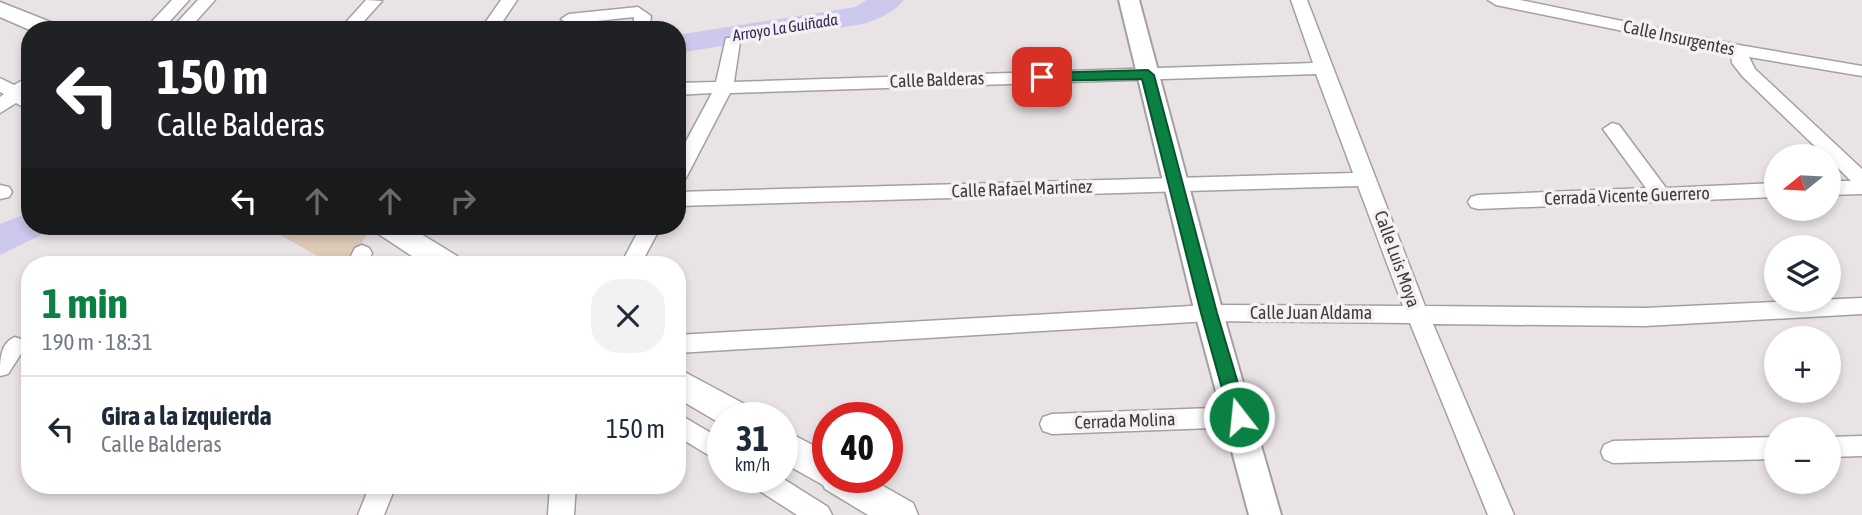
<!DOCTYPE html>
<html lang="es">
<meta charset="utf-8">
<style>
:root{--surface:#fff;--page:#f2f2f3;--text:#1f2937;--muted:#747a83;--line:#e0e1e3;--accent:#0b8043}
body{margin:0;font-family:"Asap Condensed",sans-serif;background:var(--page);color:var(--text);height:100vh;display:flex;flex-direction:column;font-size:26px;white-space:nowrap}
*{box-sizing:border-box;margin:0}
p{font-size:23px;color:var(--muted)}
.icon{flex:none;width:38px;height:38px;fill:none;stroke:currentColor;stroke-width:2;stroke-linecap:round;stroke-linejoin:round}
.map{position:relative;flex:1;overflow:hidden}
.details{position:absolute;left:21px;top:256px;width:665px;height:238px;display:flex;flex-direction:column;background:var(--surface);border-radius:28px;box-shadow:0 4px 10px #0003}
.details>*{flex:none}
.guide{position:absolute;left:21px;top:21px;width:665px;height:214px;border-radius:28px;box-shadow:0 4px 10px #0003;background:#202124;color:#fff;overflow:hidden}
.needle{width:46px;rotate:252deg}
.buttons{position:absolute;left:1764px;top:144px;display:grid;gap:14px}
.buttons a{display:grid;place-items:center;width:77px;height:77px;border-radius:50%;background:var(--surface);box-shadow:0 4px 10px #0003;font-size:35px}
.speed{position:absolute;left:707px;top:402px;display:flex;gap:14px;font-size:35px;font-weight:700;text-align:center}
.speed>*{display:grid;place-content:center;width:91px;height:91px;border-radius:50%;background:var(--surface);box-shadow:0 4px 10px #0003;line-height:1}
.speed small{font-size:18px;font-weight:400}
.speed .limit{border:10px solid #d22;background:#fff;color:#111}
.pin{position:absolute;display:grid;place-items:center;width:60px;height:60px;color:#fff;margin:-30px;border-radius:14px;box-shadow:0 4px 10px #0006}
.me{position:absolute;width:77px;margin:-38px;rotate:344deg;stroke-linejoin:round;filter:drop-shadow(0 0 5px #0008)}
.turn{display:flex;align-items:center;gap:24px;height:147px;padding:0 21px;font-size:32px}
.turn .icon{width:91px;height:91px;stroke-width:2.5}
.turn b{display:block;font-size:49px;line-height:60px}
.lanes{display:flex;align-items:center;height:66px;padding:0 21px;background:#0003;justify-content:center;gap:35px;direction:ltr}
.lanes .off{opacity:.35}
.round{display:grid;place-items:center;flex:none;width:74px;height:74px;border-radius:28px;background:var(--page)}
.head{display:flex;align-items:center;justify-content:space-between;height:119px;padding:0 21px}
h1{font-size:42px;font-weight:700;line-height:52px;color:var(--accent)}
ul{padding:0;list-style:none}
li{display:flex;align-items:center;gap:21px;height:105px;padding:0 21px;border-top:2px solid var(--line)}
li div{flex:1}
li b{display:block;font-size:26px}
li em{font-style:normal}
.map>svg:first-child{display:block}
.green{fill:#e0cbb9}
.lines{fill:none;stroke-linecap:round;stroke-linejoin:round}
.river{fill:#ccc8ee;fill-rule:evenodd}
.minor-casing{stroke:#a59fa1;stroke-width:3}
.tertiary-casing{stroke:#a59fa1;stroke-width:4}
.secondary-casing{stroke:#a59fa1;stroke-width:3}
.minor{fill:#fff;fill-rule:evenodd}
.tertiary{fill:#fff;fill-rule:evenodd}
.secondary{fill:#fff;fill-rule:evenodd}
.route{fill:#0b8043;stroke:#07532c;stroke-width:2}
.labels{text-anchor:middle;stroke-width:7;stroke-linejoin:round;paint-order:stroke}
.far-water-label{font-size:16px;font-style:italic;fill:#332858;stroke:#f7f0f2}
.street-label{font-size:18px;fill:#3e3c3c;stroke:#f7f0f2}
</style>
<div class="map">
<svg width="1862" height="515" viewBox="0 0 1862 515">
<rect width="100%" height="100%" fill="#e9e3e5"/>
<!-- green -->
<path class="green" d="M 274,226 L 357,226 L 368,232 L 349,264 L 331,264 L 270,229 Z"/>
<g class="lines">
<!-- river -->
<path class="river" d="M 867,0 L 904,0 C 895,12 877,20 863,24 L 677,53 L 677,35 L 855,7 Z
M 30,212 L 30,226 L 48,226 L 43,234 L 0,255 L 0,224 Z"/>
<defs>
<path id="minor" d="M 172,0 L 189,0 L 162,30 L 144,30 Z
M 198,0 L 215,0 L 188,30 L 170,30 Z
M 366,0 L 382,1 L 356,30 L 339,30 Z
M 501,0 L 517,0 L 497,30 L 480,30 Z
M 1291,0 L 1307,0 L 1425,306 L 1645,308 L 1862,298 L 1862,314 L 1645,326 L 1433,324 L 1514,515 L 1488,515 L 1410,323 L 1209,321 L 677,353 L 677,335 L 1209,305 L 1403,306 L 1358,186 L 677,206 L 677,192 L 1353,173 L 1316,74 L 730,93 L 687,176 L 684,181 L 677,183 L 677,158 L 712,93 L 677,95 L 677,83 L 716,82 L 726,38 L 738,38 L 740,42 L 734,82 L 1313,63 Z
M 1488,0 L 1520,0 L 1739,45 L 1862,66 L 1862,76 L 1749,57 L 1755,69 L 1862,169 L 1862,194 L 1829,195 L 1829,181 L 1851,181 L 1829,159 L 1829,156 L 1825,156 L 1743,77 L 1732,63 L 1731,53 L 1496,5 Z
M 638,7 L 651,16 L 649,30 L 633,30 L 634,17 L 569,24 L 561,19 L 569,14 Z
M 30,76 L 30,91 L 26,94 L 30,96 L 30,111 L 16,103 L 0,113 L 0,97 L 4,94 L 0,92 L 0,78 L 14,85 Z
M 1612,123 L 1619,125 L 1666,188 L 1776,183 L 1776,197 L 1478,209 L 1471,207 L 1468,202 L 1471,197 L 1478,195 L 1646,188 L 1603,129 Z
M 0,185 L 9,187 L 12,192 L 9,197 L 0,199 Z
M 641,226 L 661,226 L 641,264 L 621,264 Z
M 362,245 L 369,248 L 372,253 L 367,264 L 347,264 L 355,248 Z
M 15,337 L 23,340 L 26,346 L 8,374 L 0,376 C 0,360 0,343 15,337 Z
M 1239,407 L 1247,410 L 1251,417 L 1247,424 L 1239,427 L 1052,434 L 1043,431 L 1040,424 L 1043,417 L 1052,414 Z
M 677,413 L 723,440 L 723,464 L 677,436 Z
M 1862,436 L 1862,456 L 1829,457 L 1829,437 Z
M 1776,437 L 1776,459 L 1613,463 L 1604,459 L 1601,452 L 1604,445 L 1613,441 Z
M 748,478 L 782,478 L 828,507 L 832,515 L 797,515 L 752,486 Z
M 370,485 L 396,485 L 384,515 L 358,515 Z
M 550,485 L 576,485 L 574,515 L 548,515 Z"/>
<path id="tertiary" d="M 1119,0 L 1139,0 L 1223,313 L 1281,515 L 1249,515 L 1195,313 Z"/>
<path id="secondary" d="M 0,2 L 58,25 L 62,30 L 30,30 L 0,17 Z
M 373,226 L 408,226 L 457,256 L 461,264 L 424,264 L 377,233 Z
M 677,368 L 752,408 L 757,418 L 723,418 L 723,425 L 677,398 Z
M 782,429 L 828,453 L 828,478 L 869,478 L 913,503 L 918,515 L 868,515 L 825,489 L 823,485 L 782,462 Z"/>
</defs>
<!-- minor casing -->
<use href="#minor" class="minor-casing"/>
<!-- tertiary casing -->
<use href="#tertiary" class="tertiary-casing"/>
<!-- secondary casing -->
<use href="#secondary" class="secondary-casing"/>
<!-- minor -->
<use href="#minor" class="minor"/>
<!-- tertiary -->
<use href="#tertiary" class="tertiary"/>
<!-- secondary -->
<use href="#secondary" class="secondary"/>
</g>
<!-- route -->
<path class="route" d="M 1148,70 L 1154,75 L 1217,313 L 1248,417 L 1245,423 L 1239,425 L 1233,423 L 1230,417 L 1201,313 L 1142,79 L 1042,81 L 1035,77 L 1042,73 Z"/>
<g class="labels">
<!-- far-water labels -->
<g class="far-water-label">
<text transform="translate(785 27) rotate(-9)" y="6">Arroyo La Guiñada</text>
</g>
<!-- street labels -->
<g class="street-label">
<text transform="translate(1679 38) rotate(12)" y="6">Calle Insurgentes</text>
<text transform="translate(937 80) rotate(-2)" y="6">Calle Balderas</text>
<text transform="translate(1022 189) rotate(-2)" y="6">Calle Rafael Martínez</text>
<text transform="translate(1627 196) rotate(-2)" y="6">Cerrada Vicente Guerrero</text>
<text transform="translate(1397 259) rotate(70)" y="6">Calle Luis Moya</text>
<text x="1311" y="319">Calle Juan Aldama</text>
<text transform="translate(1125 421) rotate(-2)" y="6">Cerrada Molina</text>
</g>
</g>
</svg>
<div class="buttons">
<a><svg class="needle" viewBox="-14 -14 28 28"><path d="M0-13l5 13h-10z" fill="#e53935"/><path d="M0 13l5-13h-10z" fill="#747a83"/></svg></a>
<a><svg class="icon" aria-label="layers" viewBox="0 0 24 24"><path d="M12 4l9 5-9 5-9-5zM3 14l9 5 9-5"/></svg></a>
<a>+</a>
<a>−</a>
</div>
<div class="speed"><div>31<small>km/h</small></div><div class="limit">40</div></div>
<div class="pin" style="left:1042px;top:77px;background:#d93025"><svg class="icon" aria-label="arrive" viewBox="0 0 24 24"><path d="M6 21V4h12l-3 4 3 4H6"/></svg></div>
<svg class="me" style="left:1239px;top:417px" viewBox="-20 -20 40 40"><circle r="17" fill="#0b8043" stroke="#fff" stroke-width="3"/><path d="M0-11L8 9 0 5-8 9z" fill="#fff"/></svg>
<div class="guide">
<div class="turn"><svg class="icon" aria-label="left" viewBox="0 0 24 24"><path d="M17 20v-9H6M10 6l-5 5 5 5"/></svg><div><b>150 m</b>Calle Balderas</div></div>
<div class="lanes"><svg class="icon" aria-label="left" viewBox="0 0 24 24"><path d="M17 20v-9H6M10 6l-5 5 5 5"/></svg><svg class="icon off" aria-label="ahead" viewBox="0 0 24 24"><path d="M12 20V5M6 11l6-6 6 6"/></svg><svg class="icon off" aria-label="ahead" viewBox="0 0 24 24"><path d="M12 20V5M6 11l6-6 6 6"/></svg><svg class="icon off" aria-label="right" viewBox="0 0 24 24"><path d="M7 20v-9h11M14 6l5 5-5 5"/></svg></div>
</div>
<section class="details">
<div class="head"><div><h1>1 min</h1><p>190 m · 18:31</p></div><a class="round"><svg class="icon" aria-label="close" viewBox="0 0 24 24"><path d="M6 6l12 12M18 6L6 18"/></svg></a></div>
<ul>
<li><svg class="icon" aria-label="left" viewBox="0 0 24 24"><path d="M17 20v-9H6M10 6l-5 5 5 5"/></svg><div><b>Gira a la izquierda</b><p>Calle Balderas</p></div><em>150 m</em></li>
</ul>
</section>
</div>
